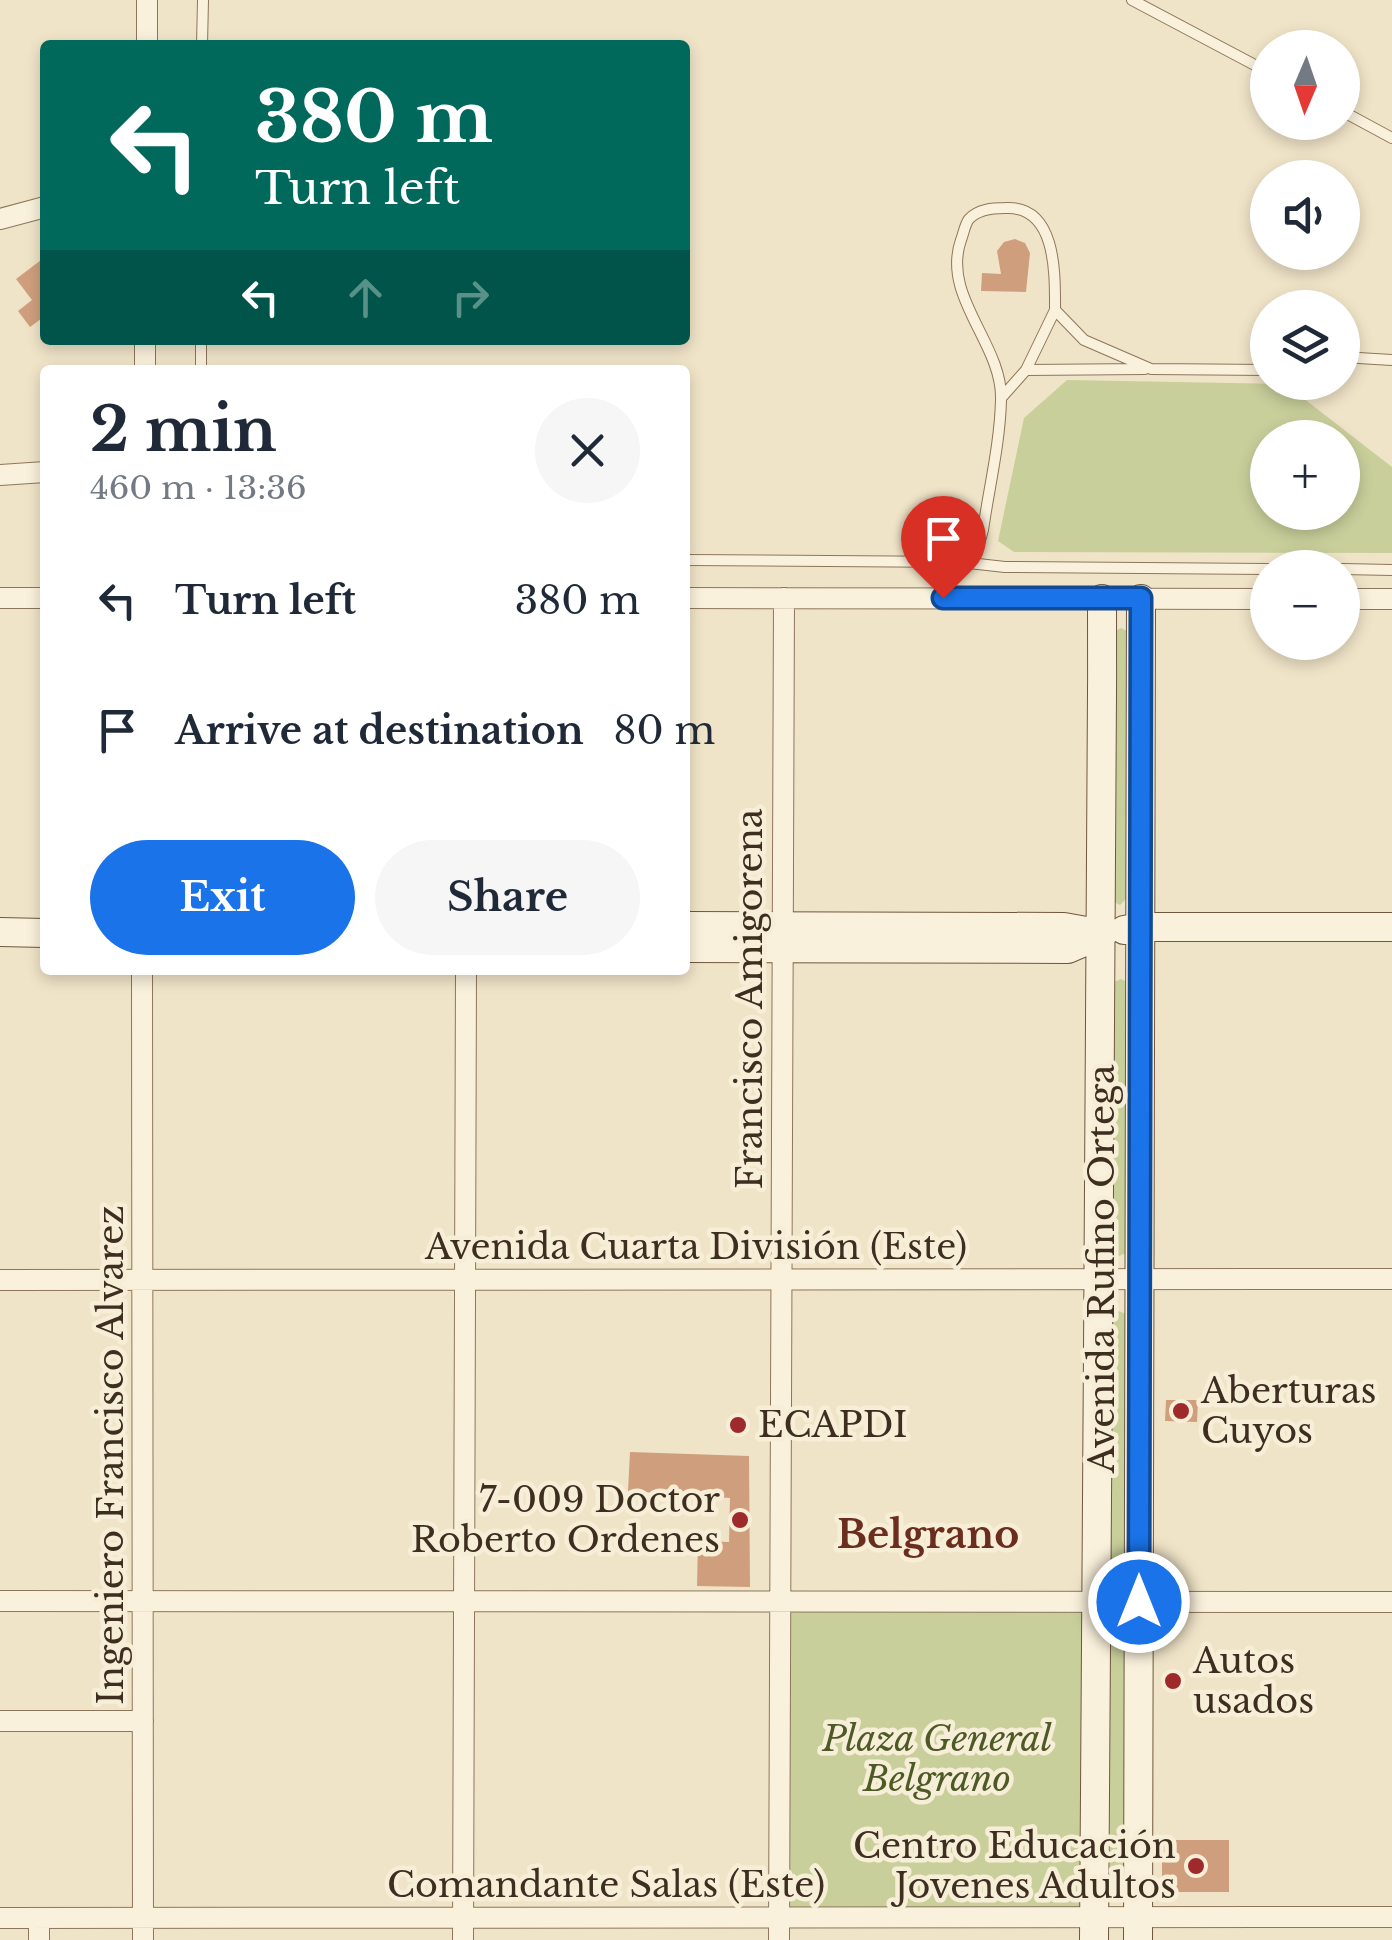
<!DOCTYPE html>
<meta charset="utf-8">
<style>
:root{--surface:#fff;--page:#f6f6f7;--text:#1f2937;--muted:#747a83;--accent:#1a73e8}
body{margin:0;font-family:"Libre Baskerville",serif;background:var(--page);color:var(--text);height:100vh;display:flex;flex-direction:column;font-size:38px;white-space:nowrap}
*{box-sizing:border-box;margin:0}
p{font-size:32px;color:var(--muted)}
.icon{flex:none;width:55px;height:55px;fill:none;stroke:currentColor;stroke-width:2;stroke-linecap:round;stroke-linejoin:round}
.map{position:relative;flex:1;overflow:hidden}
.details{position:absolute;left:40px;top:365px;width:650px;height:610px;display:flex;flex-direction:column;background:var(--surface);border-radius:10px;box-shadow:0 5px 15px #0003}
.details>*{flex:none}
.top-card{position:absolute;left:40px;top:40px;width:650px;height:305px;border-radius:10px;box-shadow:0 5px 15px #0003;background:#00695c;color:#fff;overflow:hidden}
.needle{width:65px;rotate:182deg}
.fabs{position:absolute;left:1250px;top:30px;display:grid;gap:20px}
.fabs a{display:grid;place-items:center;width:110px;height:110px;border-radius:50%;background:var(--surface);box-shadow:0 5px 15px #0003;font-size:50px}
.pin{position:absolute;display:grid;place-items:center;width:85px;height:85px;color:#fff;margin:-102px -42px;border-radius:50% 50% 50% 0;rotate:-45deg;box-shadow:0 0 10px #0007}
.pin .icon{rotate:45deg}
.me{position:absolute;width:110px;margin:-55px;rotate:0deg;stroke-linejoin:round;filter:drop-shadow(0 0 8px #0008)}
.turn{display:flex;align-items:center;gap:35px;height:210px;padding:0 50px;font-size:45px}
.turn .icon{width:130px;height:130px;stroke-width:2.5}
.turn b{display:block;font-size:70px;line-height:85px}
.lanes{display:flex;align-items:center;height:95px;padding:0 50px;background:#0003;justify-content:center;gap:50px;direction:ltr}
.lanes .off{opacity:.35}
.round{display:grid;place-items:center;flex:none;width:105px;height:105px;border-radius:52px;background:var(--page)}
.overview{display:flex;align-items:center;justify-content:space-between;height:170px;padding:0 50px}
h1{font-size:60px;font-weight:800;line-height:75px}
.cta{display:flex;gap:20px;margin-top:auto;padding:20px 50px}
.cta a{flex:1;height:115px;border-radius:60px;background:var(--accent);color:#fff;font-size:40px;font-weight:800;line-height:115px;text-align:center}
.cta a+a{background:var(--page);color:var(--text)}
ul{padding:0;list-style:none}
li{display:flex;align-items:center;gap:30px;height:130px;padding:0 50px}
li div{flex:1}
li b{display:block;font-size:38px}
li em{font-style:normal}
.map>svg:first-child{display:block}
.green{fill:#c9cf9b;fill-rule:evenodd}
.building{fill:#cf9f7d}
.lines{fill:none;stroke-linecap:round;stroke-linejoin:round}
.lane-casing{stroke:#8d765c;stroke-width:12}
.street-casing{stroke:#8d765c;stroke-width:22}
.secondary-casing{stroke:#6f573f;stroke-width:30}
.lane{stroke:#faf1dc;stroke-width:10}
.street{stroke:#faf1dc;stroke-width:20}
.secondary{stroke:#faf1dc;stroke-width:28}
.route-casing{stroke:#114b97;stroke-width:25}
.route{stroke:#1a73e8;stroke-width:18}
.poi-dot{fill:#9e2a2b;stroke:#f7eed8;stroke-width:4}
.labels{text-anchor:middle;stroke-width:9;stroke-linejoin:round;paint-order:stroke}
.street-label{font-size:35px;fill:#3d2e20;stroke:#f7eed8}
.poi-label{font-size:35px;fill:#3d2e20;stroke:#f7eed8;text-anchor:start}
.park-label{font-size:35px;font-style:italic;fill:#4d5a26;stroke:#f7eed8}
.neighbourhood-label{font-size:38px;font-weight:bold;fill:#6b2e1e;stroke:#f7eed8}
</style>
<div class="map">
<svg width="1392" height="1940" viewBox="0 0 1392 1940">
<rect width="100%" height="100%" fill="#f0e4c8"/>
<!-- green -->
<path class="green" d="M 1067,380 L 1285,384 L 1392,467 L 1392,553 L 1014,552 L 998,541 L 1024,418 ZM 1268,438 L 1342,438 L 1342,512 L 1268,512 Z
M 1121,628 L 1127,631 L 1129,896 L 1120,905 L 1114,902 L 1115,631 Z
M 1121,979 L 1127,982 L 1126,1253 L 1119,1256 L 1113,1253 L 1111,1247 L 1114,982 Z
M 1119,1311 L 1126,1314 L 1128,1579 L 1125,1586 L 1118,1588 L 1112,1585 L 1110,1579 L 1110,1320 L 1113,1313 Z
M 780,1602 L 1095,1602 L 1094,1916 L 779,1917 Z
M 1120,1624 L 1126,1627 L 1125,1898 L 1118,1900 L 1112,1898 L 1110,1891 L 1110,1633 L 1113,1626 Z"/>
<!-- building -->
<path class="building" d="M 1015,239 L 1025,243 L 1030,253 L 1026,292 L 981,291 L 982,273 L 1001,274 L 997,251 L 1004,242 Z
M 45,257 L 45,316 L 30,327 L 18,311 L 32,300 L 16,279 Z
M 1166,1400 L 1198,1400 L 1197,1422 L 1165,1421 Z
M 630,1452 L 749,1456 L 750,1587 L 697,1586 L 698,1541 L 729,1542 L 730,1498 L 628,1491 Z
M 1162,1840 L 1229,1840 L 1229,1892 L 1162,1892 Z"/>
<g class="lines">
<defs>
<path id="lane" d="M 1132,0 L 1268,72
M 202,45 L 203,0
M 1342,111 L 1392,138
M 1342,357 L 1392,360
M 201,370 L 201,340
M 1026,370 L 1055,310
M 1002,397 L 1026,370 L 1145,369
M 685,560 L 960,562 L 978,548 L 983,530 C 989,488 1000,443 1001,400 C 1003,344 941,297 961,240 C 963,235 965,224 969,219 C 978,209 993,208 1005,208 C 1057,205 1055,274 1055,310 L 1084,340 L 1151,369 L 1268,370
M 960,562 L 1005,567 L 1268,569
M 1342,569 L 1392,570"/>
<path id="street" d="M 147,45 L 147,0
M 0,219 L 45,207
M 145,370 L 145,340
M 0,475 L 45,472
M 0,598 L 45,598
M 685,598 L 1268,599
M 1342,599 L 1392,599
M 142,970 L 143,1940
M 0,1280 L 1392,1279
M 0,1601 L 1392,1602
M 0,1721 L 143,1721
M 0,1918 L 1392,1917
M 39,1940 L 39,1918
M 463,1940 L 466,970
M 779,1940 L 784,598"/>
<path id="secondary" d="M 685,926 L 1064,927 L 1103,934 L 1068,949 L 685,948
M 1124,930 L 1140,927 L 1392,927
M 0,932 L 45,933
M 1094,1940 C 1095,1493 1103,1046 1102,599
M 1138,1940 L 1141,599"/>
</defs>
<!-- lane casing -->
<use href="#lane" class="lane-casing"/>
<!-- street casing -->
<use href="#street" class="street-casing"/>
<!-- secondary casing -->
<use href="#secondary" class="secondary-casing"/>
<!-- lane -->
<use href="#lane" class="lane"/>
<!-- street -->
<use href="#street" class="street"/>
<!-- secondary -->
<use href="#secondary" class="secondary"/>
</g>
<g class="lines">
<defs>
<path id="route" d="M 943,598 L 1141,598 L 1139,1602"/>
</defs>
<!-- route casing -->
<use href="#route" class="route-casing"/>
<!-- route -->
<use href="#route" class="route"/>
</g>
<!-- markers -->
<g class="poi-dot">
<circle cx="1181" cy="1411" r="10"/>
<circle cx="738" cy="1425" r="10"/>
<circle cx="740" cy="1520" r="10"/>
<circle cx="1173" cy="1681" r="10"/>
<circle cx="1196" cy="1866" r="10"/>
</g>
<g class="labels">
<!-- street labels -->
<g class="street-label">
<text transform="translate(750 999) rotate(-90)" y="12">Francisco Amigorena</text>
<text x="696" y="1259">Avenida Cuarta División (Este)</text>
<text transform="translate(1102 1269) rotate(-90)" y="12">Avenida Rufino Ortega</text>
<text transform="translate(111 1455) rotate(-90)" y="12">Ingeniero Francisco Alvarez</text>
<text x="606" y="1897">Comandante Salas (Este)</text>
</g>
<!-- poi labels -->
<g class="poi-label">
<text x="1201" y="1403">Aberturas<tspan x="1201" dy="40">Cuyos</tspan></text>
<text x="758" y="1437">ECAPDI</text>
<text x="720" y="1512" text-anchor="end">7-009 Doctor<tspan x="720" dy="40">Roberto Ordenes</tspan></text>
<text x="1193" y="1673">Autos<tspan x="1193" dy="40">usados</tspan></text>
<text x="1176" y="1858" text-anchor="end">Centro Educación<tspan x="1176" dy="40">Jovenes Adultos</tspan></text>
</g>
<!-- park labels -->
<g class="park-label">
<text x="937" y="1751">Plaza General<tspan x="937" dy="40">Belgrano</tspan></text>
</g>
<!-- neighbourhood labels -->
<g class="neighbourhood-label">
<text x="928" y="1548">Belgrano</text>
</g>
</g>
</svg>
<div class="fabs">
<a><svg class="needle" viewBox="-14 -14 28 28"><path d="M0-13l5 13h-10z" fill="#e53935"/><path d="M0 13l5-13h-10z" fill="#747a83"/></svg></a>
<a><svg class="icon" aria-label="sound" viewBox="0 0 24 24"><path d="M4 9h4l5-4v14l-5-4H4zM17 9q2 3 0 6"/></svg></a>
<a><svg class="icon" aria-label="layers" viewBox="0 0 24 24"><path d="M12 4l9 5-9 5-9-5zM3 14l9 5 9-5"/></svg></a>
<a>+</a>
<a>−</a>
</div>
<div class="pin" style="left:943px;top:598px;background:#d93025"><svg class="icon" aria-label="arrive" viewBox="0 0 24 24"><path d="M6 21V4h12l-3 4 3 4H6"/></svg></div>
<svg class="me" style="left:1139px;top:1602px" viewBox="-20 -20 40 40"><circle r="17" fill="#1a73e8" stroke="#fff" stroke-width="3"/><path d="M0-11L8 9 0 5-8 9z" fill="#fff"/></svg>
<div class="top-card">
<div class="turn"><svg class="icon" aria-label="left" viewBox="0 0 24 24"><path d="M17 20v-9H6M10 6l-5 5 5 5"/></svg><div><b>380 m</b>Turn left</div></div>
<div class="lanes"><svg class="icon" aria-label="left" viewBox="0 0 24 24"><path d="M17 20v-9H6M10 6l-5 5 5 5"/></svg><svg class="icon off" aria-label="ahead" viewBox="0 0 24 24"><path d="M12 20V5M6 11l6-6 6 6"/></svg><svg class="icon off" aria-label="right" viewBox="0 0 24 24"><path d="M7 20v-9h11M14 6l5 5-5 5"/></svg></div>
</div>
<section class="details">
<div class="overview"><div><h1>2 min</h1><p>460 m · 13:36</p></div><a class="round"><svg class="icon" aria-label="close" viewBox="0 0 24 24"><path d="M6 6l12 12M18 6L6 18"/></svg></a></div>
<ul>
<li><svg class="icon" aria-label="left" viewBox="0 0 24 24"><path d="M17 20v-9H6M10 6l-5 5 5 5"/></svg><div><b>Turn left</b></div><em>380 m</em></li>
<li><svg class="icon" aria-label="arrive" viewBox="0 0 24 24"><path d="M6 21V4h12l-3 4 3 4H6"/></svg><div><b>Arrive at destination</b></div><em>80 m</em></li>
</ul>
<div class="cta"><a>Exit</a><a>Share</a></div>
</section>
</div>
